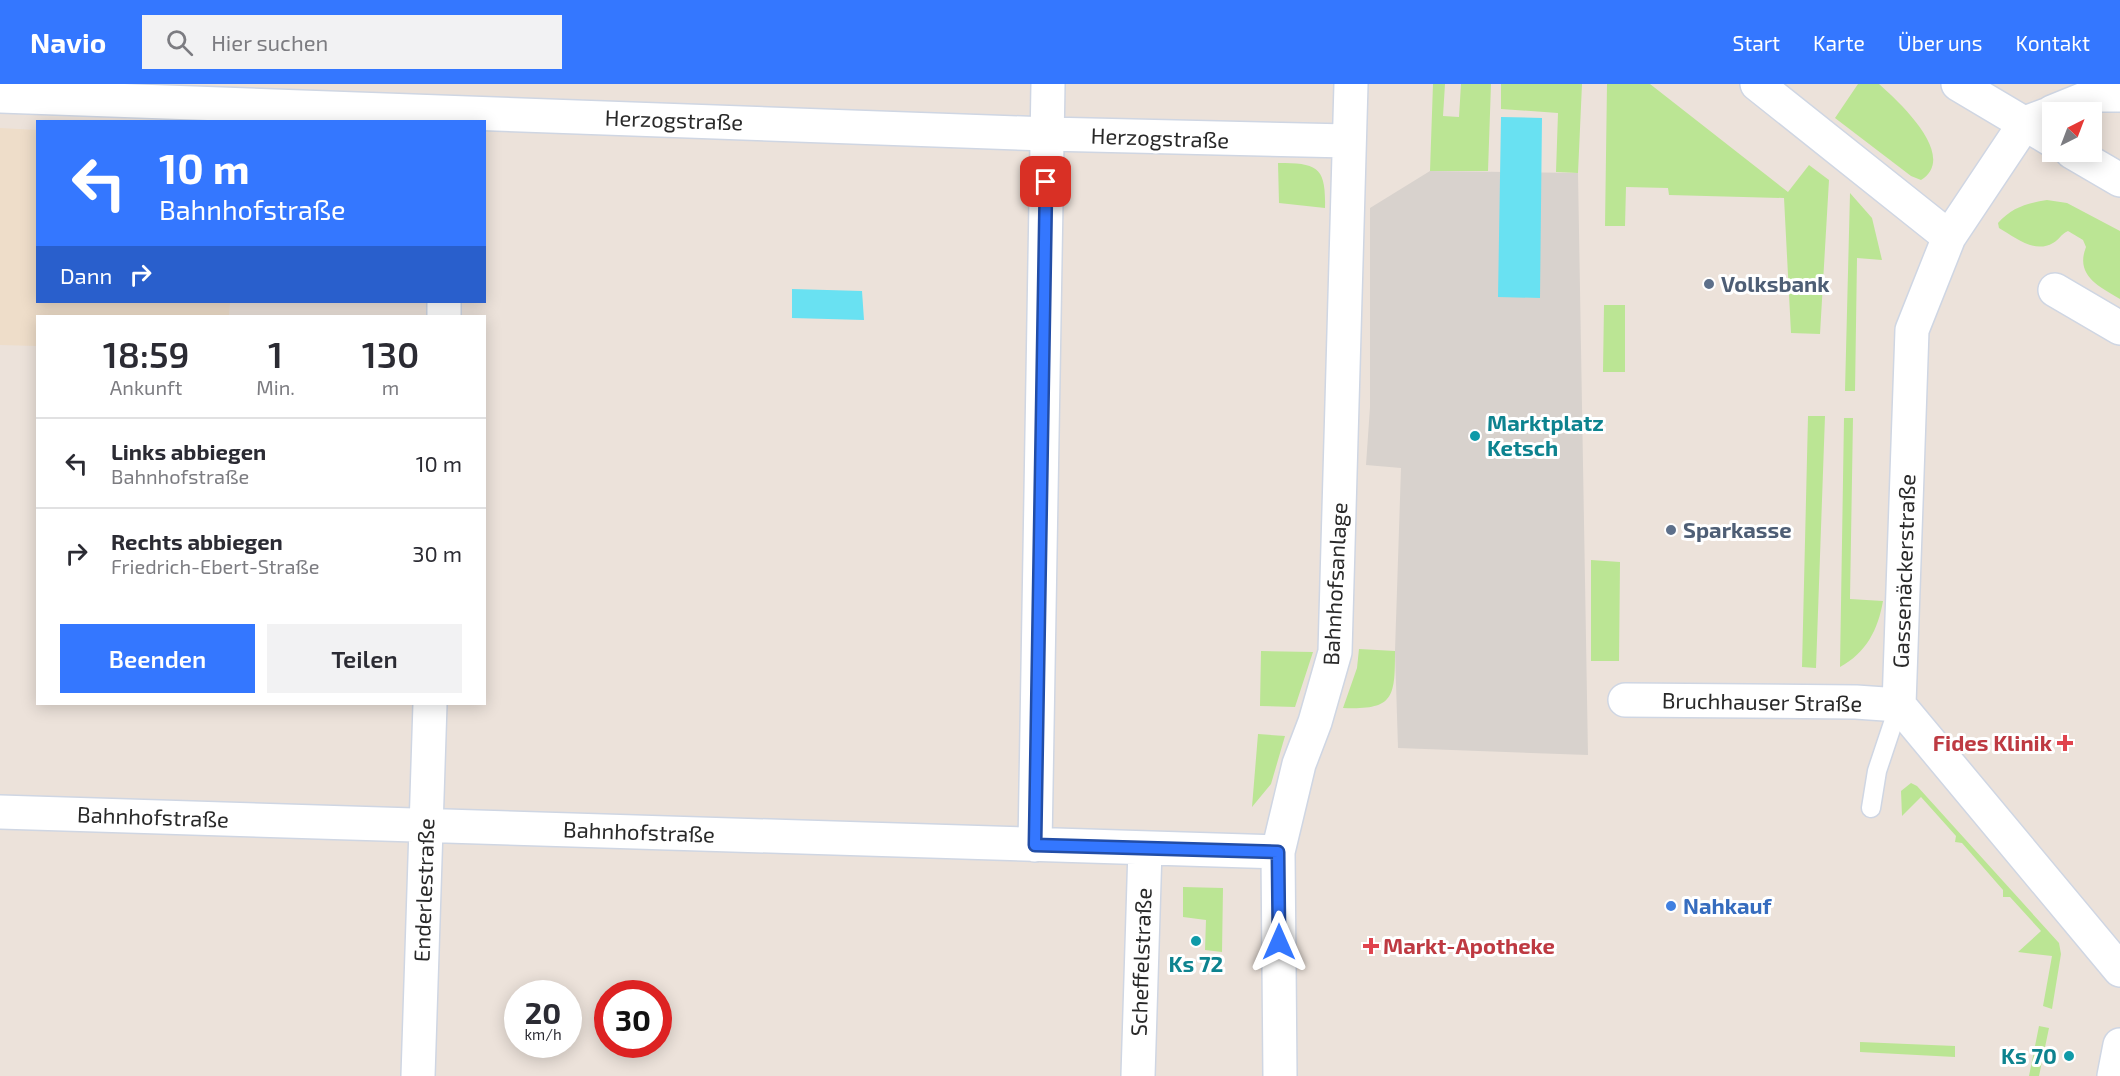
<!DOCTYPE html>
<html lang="de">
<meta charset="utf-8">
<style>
:root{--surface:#fff;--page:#f2f2f3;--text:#2b2b33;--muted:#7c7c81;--line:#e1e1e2;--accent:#3477ff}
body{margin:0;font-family:"Exo 2",sans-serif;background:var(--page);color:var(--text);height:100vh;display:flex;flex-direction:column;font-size:22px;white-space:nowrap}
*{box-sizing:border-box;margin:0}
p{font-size:20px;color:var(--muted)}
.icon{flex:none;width:33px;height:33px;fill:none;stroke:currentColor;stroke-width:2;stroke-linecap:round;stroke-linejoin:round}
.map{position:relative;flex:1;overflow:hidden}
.details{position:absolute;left:36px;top:231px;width:450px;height:390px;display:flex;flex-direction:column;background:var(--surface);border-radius:0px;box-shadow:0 3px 15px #0003}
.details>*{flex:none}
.guide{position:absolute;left:36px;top:36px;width:450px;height:183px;border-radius:0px;box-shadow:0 3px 15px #0003;background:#3477ff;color:#fff;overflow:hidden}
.needle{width:39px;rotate:42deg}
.tools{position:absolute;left:2042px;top:18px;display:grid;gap:12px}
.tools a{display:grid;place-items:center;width:60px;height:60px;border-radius:0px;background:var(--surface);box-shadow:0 3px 15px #0003;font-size:30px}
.speed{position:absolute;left:504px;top:896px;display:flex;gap:12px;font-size:30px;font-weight:700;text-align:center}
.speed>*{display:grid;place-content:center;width:78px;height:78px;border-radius:50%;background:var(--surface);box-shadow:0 3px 15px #0003;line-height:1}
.speed small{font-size:15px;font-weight:400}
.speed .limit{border:9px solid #d22;background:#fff;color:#111}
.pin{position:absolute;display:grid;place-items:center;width:51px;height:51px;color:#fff;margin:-26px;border-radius:12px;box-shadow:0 3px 9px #0006}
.me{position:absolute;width:66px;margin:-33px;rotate:0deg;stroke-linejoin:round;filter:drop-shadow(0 0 4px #0008)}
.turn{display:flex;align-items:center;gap:21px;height:126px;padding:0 24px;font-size:27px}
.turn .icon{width:78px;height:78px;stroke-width:2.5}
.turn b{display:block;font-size:42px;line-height:51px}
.then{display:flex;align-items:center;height:57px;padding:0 24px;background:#0003;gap:12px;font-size:22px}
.eta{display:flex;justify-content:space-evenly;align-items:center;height:102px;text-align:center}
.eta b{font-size:36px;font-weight:600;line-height:42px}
.action{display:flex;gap:12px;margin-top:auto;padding:12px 24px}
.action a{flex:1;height:69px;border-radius:0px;background:var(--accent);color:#fff;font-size:24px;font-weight:600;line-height:69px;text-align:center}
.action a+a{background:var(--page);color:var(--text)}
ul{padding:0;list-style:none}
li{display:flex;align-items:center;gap:18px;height:90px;padding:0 24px;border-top:2px solid var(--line)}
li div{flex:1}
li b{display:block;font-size:22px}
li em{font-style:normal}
header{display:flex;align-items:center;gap:36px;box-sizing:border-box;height:84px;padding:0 30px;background:var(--accent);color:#fff}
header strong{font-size:28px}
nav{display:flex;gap:33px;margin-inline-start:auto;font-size:21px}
.search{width:420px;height:54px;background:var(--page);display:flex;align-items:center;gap:15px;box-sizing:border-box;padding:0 21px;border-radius:0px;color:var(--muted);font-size:22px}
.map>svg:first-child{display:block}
.education{fill:#eeddc9}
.grass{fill:#bbe594}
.plaza{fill:#d8d2cd}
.water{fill:#69e1f2}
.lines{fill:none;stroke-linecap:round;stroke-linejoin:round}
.lane-casing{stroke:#cfd6e3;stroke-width:21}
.street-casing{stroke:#cfd6e3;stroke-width:36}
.secondary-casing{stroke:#cfd6e3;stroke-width:36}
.lane{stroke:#fff;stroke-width:18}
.street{stroke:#fff;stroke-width:33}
.secondary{stroke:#fff;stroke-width:33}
.route-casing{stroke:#224da6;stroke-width:15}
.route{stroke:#3477ff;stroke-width:10}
.service-dot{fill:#5c6f8a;stroke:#fff;stroke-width:2}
.culture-dot{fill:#0f9aa8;stroke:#fff;stroke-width:2}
.health-dot{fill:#e0444e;stroke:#fff;stroke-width:2}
.shop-dot{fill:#3f7fe0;stroke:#fff;stroke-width:2}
.labels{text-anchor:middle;stroke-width:6;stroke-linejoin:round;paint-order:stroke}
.street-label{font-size:22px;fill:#292929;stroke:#fff}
.service-label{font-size:22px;font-weight:bold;fill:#4e5e75;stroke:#fff;text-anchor:start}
.culture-label{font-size:22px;font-weight:bold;fill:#0d838f;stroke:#fff;text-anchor:start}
.health-label{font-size:22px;font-weight:bold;fill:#be3a42;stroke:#fff;text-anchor:end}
.shop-label{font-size:22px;font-weight:bold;fill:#366cbe;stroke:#fff;text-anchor:start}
</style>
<header>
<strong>Navio</strong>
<div class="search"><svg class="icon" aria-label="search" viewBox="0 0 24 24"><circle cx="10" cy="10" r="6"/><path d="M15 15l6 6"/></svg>Hier suchen</div>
<nav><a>Start</a><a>Karte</a><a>Über uns</a><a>Kontakt</a></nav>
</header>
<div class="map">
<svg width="2120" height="992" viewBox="0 0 2120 992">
<rect width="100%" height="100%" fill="#ece2da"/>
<!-- education -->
<path class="education" d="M 0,44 L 37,46 L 38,218 L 230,218 L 229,232 L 38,232 L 37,262 L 0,261 Z"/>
<!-- grass -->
<path class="grass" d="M 1433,0 L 1445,0 L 1443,32 L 1459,33 L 1461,0 L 1491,0 L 1488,87 L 1430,87 Z
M 1501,0 L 1582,0 L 1578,89 L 1556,88 L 1558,29 L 1501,25 Z
M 1607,0 L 1650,0 L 1788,108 L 1809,81 L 1829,96 L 1820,250 L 1791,249 L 1784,114 L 1669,111 L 1668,104 L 1626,103 L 1625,142 L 1605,142 Z
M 1858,0 L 1879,0 C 1898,17 1959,72 1921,96 L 1911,92 L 1835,34 Z
M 1278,79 C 1318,79 1326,83 1325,124 L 1279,119 Z
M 1850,109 L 1872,134 L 1882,176 L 1857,174 L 1855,307 L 1845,307 Z
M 2047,116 L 2067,119 L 2120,147 L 2120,215 C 2098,202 2075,191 2086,163 L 2083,156 L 2068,147 C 2061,150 2059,156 2053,159 C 2034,170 2015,153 1999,144 L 1998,139 C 2012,123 2028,119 2047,116 Z
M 1604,221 L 1625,221 L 1625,288 L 1603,288 Z
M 1808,332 L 1825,332 L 1816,584 L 1802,583 Z
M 1844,334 L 1853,334 L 1850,515 L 1883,517 C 1878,546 1866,569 1840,583 Z
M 1591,476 L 1620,478 L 1619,577 L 1591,577 Z
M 1359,565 L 1395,567 C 1395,614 1394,626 1343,624 L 1357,584 Z
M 1261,567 L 1313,568 L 1295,623 L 1260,622 Z
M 1258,650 L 1285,652 L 1271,700 L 1252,723 Z
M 1911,699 L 1917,702 L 2059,859 L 2061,870 L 2052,925 L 2043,922 L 2052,872 L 2018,868 L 2041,847 L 2010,813 L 2003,813 L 2003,806 L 1962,759 L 1955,758 L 1956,752 L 1921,713 L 1902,732 L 1901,707 Z
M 1183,803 L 1223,804 L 1222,868 L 1205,866 L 1206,836 L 1183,833 Z
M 2039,942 L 2049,944 L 2039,992 L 2029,992 Z
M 1860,958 L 1955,962 L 1955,973 L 1860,968 Z"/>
<!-- plaza -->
<path class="plaza" d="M 1430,87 L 1578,89 L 1588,671 L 1398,664 L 1395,567 L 1401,384 L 1366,381 L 1370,323 L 1370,124 Z"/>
<!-- water -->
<path class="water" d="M 1501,33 L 1542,34 L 1540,214 L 1498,213 Z
M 792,205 L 862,207 L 864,236 L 792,234 Z"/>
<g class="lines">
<defs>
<path id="lane" d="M 1871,724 L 1877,687 L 1899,621"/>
<path id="street" d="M 1757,0 L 1949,153
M 0,12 L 1047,50 L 1348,57
M 2052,28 L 2094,11 L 2120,11
M 2052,29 L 2025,39 L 1949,153 L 1912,246 L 1899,621 L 2120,886
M 2055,206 L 2120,244
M 444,232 L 444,218
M 1625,616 L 1856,618 L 1899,621
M 0,728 L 1278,768
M 1035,761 L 1048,0
M 418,992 L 430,620
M 1138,992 L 1145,765
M 1280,992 L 1278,768 L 1299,680 L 1315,638 L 1335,568 L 1351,0
M 2114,992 L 2120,961"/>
<path id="secondary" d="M 1958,0 L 2052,56
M 2072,68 L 2120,96"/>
</defs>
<!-- lane casing -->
<use href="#lane" class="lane-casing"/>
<!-- street casing -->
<use href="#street" class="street-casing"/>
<!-- secondary casing -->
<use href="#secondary" class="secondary-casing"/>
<!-- lane -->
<use href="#lane" class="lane"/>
<!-- street -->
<use href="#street" class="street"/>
<!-- secondary -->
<use href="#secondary" class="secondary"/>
</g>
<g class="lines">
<defs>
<path id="route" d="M 1046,98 L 1035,761 L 1278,768 L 1279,858"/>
</defs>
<!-- route casing -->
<use href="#route" class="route-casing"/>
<!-- route -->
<use href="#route" class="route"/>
</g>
<!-- markers -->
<g class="service-dot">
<circle cx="1709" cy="200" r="6"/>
<circle cx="1671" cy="446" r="6"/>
</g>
<g class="culture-dot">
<circle cx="1475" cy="352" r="6"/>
<circle cx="1196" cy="857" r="6"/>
<circle cx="2069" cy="972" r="6"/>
</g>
<g class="health-dot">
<path d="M2062 650h6v6h6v6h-6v6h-6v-6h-6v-6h6z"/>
<path d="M1368 853h6v6h6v6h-6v6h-6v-6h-6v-6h6z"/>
</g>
<circle class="shop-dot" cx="1671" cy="822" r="6"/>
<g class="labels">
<!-- street labels -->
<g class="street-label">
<text transform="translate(674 36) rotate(2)" y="8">Herzogstraße</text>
<text transform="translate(1160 54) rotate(2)" y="8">Herzogstraße</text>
<text transform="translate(1904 487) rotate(-88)" y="8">Gassenäckerstraße</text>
<text transform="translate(1335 500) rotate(-87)" y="8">Bahnhofsanlage</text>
<text transform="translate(1762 618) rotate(1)" y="8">Bruchhauser Straße</text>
<text transform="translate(153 733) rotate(2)" y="8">Bahnhofstraße</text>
<text transform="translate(639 748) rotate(2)" y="8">Bahnhofstraße</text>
<text transform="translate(424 806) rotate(-88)" y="8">Enderlestraße</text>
<text transform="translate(1141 878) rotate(-88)" y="8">Scheffelstraße</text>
</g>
<!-- service labels -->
<g class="service-label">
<text x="1721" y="208">Volksbank</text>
<text x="1683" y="454">Sparkasse</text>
</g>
<!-- culture labels -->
<g class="culture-label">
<text x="1487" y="347">Marktplatz<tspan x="1487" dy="25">Ketsch</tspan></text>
<text x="1196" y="888" text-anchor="middle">Ks 72</text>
<text x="2057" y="980" text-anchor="end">Ks 70</text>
</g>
<!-- health labels -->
<g class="health-label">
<text x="2052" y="667">Fides Klinik</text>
<text x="1383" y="870" text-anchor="start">Markt-Apotheke</text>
</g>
<!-- shop labels -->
<g class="shop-label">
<text x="1683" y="830">Nahkauf</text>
</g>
</g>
</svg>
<div class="tools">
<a><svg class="needle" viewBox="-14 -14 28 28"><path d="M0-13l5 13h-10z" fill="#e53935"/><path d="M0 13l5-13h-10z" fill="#7c7c81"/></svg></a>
</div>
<div class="speed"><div>20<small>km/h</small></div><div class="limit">30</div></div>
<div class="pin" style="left:1046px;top:98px;background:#d93025"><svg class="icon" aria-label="arrive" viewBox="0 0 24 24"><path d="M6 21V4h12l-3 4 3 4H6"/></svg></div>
<svg class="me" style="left:1279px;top:858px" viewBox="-20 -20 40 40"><path d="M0-17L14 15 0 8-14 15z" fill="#3477ff" stroke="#fff" stroke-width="4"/></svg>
<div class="guide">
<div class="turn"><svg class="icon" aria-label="left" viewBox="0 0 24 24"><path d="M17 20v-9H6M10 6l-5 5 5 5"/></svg><div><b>10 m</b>Bahnhofstraße</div></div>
<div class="then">Dann<svg class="icon" aria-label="right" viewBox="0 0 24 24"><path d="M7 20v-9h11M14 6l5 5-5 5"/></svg></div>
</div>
<section class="details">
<div class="eta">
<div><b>18:59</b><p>Ankunft</p></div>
<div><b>1</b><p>Min.</p></div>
<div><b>130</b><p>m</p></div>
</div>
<ul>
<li><svg class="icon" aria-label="left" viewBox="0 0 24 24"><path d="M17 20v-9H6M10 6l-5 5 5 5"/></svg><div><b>Links abbiegen</b><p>Bahnhofstraße</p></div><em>10 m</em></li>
<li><svg class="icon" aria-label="right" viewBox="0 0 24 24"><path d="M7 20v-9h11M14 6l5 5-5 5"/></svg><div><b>Rechts abbiegen</b><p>Friedrich-Ebert-Straße</p></div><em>30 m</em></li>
</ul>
<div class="action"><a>Beenden</a><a>Teilen</a></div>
</section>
</div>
